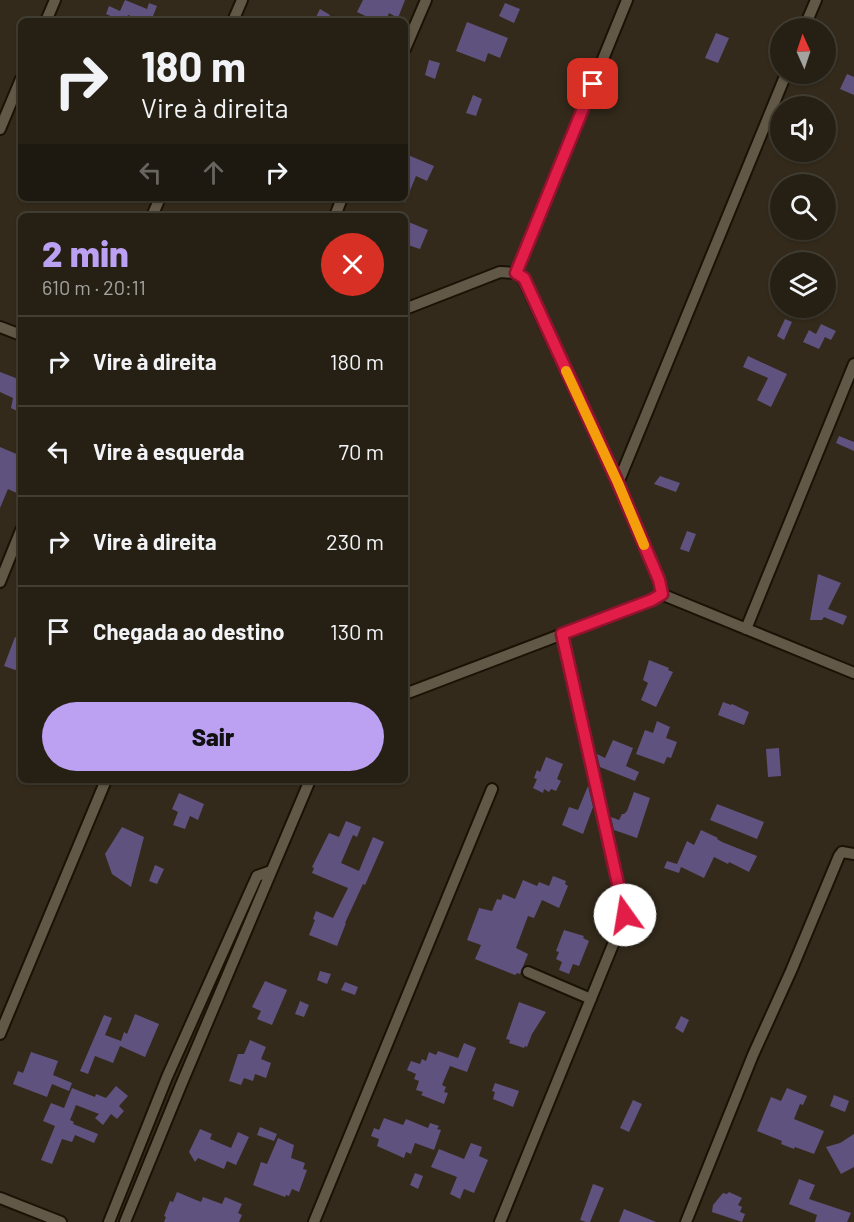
<!DOCTYPE html>
<html lang="pt">
<meta charset="utf-8">
<style>
:root{--surface:#262014;--page:#2e281d;--text:#f1f3f6;--muted:#a4a3a0;--line:#423e34;--accent:#bca0f2}
body{margin:0;font-family:Barlow,sans-serif;background:var(--page);color:var(--text);height:100vh;display:flex;flex-direction:column;font-size:22px;white-space:nowrap}
*{box-sizing:border-box;margin:0}
p{font-size:20px;color:var(--muted)}
.icon{flex:none;width:33px;height:33px;fill:none;stroke:currentColor;stroke-width:2;stroke-linecap:round;stroke-linejoin:round}
.map{position:relative;flex:1;overflow:hidden}
.side{position:absolute;left:18px;top:213px;width:390px;height:570px;display:flex;flex-direction:column;background:var(--surface);border-radius:9px;box-shadow:0 2px 4px #0004,0 0 0 2px var(--line)}
.side>*{flex:none}
.guide{position:absolute;left:18px;top:18px;width:390px;height:183px;border-radius:9px;box-shadow:0 2px 4px #0004,0 0 0 2px var(--line);background:#262014;color:var(--text);overflow:hidden}
.needle{width:39px;rotate:357deg}
.controls{position:absolute;left:770px;top:18px;display:grid;gap:12px}
.controls a{display:grid;place-items:center;width:66px;height:66px;border-radius:50%;background:var(--surface);box-shadow:0 2px 4px #0004,0 0 0 2px var(--line);font-size:30px}
.pin{position:absolute;display:grid;place-items:center;width:51px;height:51px;color:#fff;margin:-26px;border-radius:12px;box-shadow:0 3px 9px #0006}
.me{position:absolute;width:66px;margin:-33px;rotate:347deg;stroke-linejoin:round;filter:drop-shadow(0 0 4px #0008)}
.turn{display:flex;align-items:center;gap:21px;height:126px;padding:0 24px;font-size:27px}
.turn .icon{width:78px;height:78px;stroke-width:2.5}
.turn b{display:block;font-size:42px;line-height:51px}
.lanes{display:flex;align-items:center;height:57px;padding:0 24px;background:#0003;justify-content:center;gap:30px;direction:ltr}
.lanes .off{opacity:.35}
.round{display:grid;place-items:center;flex:none;width:63px;height:63px;border-radius:32px;background:var(--page)}
.head{display:flex;align-items:center;justify-content:space-between;height:102px;padding:0 24px}
h1{font-size:36px;font-weight:800;line-height:45px;color:var(--accent)}
.primary-button{display:flex;gap:12px;margin-top:auto;padding:12px 24px}
.primary-button a{flex:1;height:69px;border-radius:36px;background:var(--accent);color:#111;font-size:24px;font-weight:800;line-height:69px;text-align:center}
ul{padding:0;list-style:none}
li{display:flex;align-items:center;gap:18px;height:90px;padding:0 24px;border-top:2px solid var(--line)}
li div{flex:1}
li b{display:block;font-size:22px}
li em{font-style:normal}
.map>svg:first-child{display:block}
.building{fill:#60527e}
.lines{fill:none;stroke-linecap:round;stroke-linejoin:round}
.minor-casing{stroke:#1a1305;stroke-width:14}
.minor{stroke:#615847;stroke-width:10}
.route-casing{stroke:#92132f;stroke-width:15}
.route{stroke:#e11d48;stroke-width:10}
.slow{stroke:#f59e0b;stroke-width:10}
</style>
<div class="map">
<svg width="854" height="1222" viewBox="0 0 854 1222">
<rect width="100%" height="100%" fill="#332a1b"/>
<!-- building -->
<path class="building" d="M 125,0 L 147,9 L 149,3 L 157,6 L 151,21 L 144,21 L 128,15 L 126,21 L 122,21 L 106,14 L 109,6 L 120,11 Z
M 363,0 L 405,0 L 398,18 L 389,13 L 386,21 L 376,21 L 357,12 Z
M 505,3 L 520,9 L 514,23 L 499,16 Z
M 320,9 L 330,15 L 328,21 L 314,21 Z
M 467,22 L 508,38 L 500,58 L 488,53 L 485,62 L 456,51 Z
M 716,33 L 729,38 L 718,63 L 705,58 Z
M 429,60 L 440,63 L 435,79 L 425,75 Z
M 847,74 L 854,77 L 854,95 L 840,89 Z
M 473,95 L 482,99 L 476,116 L 466,113 Z
M 408,155 L 434,166 L 427,181 L 416,176 L 405,203 L 405,156 Z
M 406,221 L 428,230 L 420,249 L 405,244 Z
M 785,319 L 792,322 L 784,340 L 777,336 Z
M 821,324 L 836,331 L 831,340 L 825,337 L 819,349 L 803,342 L 809,330 L 816,334 Z
M 748,356 L 787,374 L 771,407 L 757,400 L 768,378 L 743,367 Z
M 0,372 L 21,380 L 21,413 L 11,408 L 13,398 L 0,392 Z
M 839,436 L 854,442 L 854,451 L 836,443 Z
M 0,447 L 21,456 L 21,495 L 8,489 L 0,508 Z
M 660,476 L 680,483 L 676,492 L 654,484 Z
M 687,531 L 696,534 L 689,552 L 680,549 Z
M 818,574 L 841,583 L 828,609 L 847,616 L 843,625 L 824,617 L 822,620 L 810,620 Z
M 15,637 L 21,640 L 21,672 L 4,666 Z
M 649,660 L 669,668 L 668,670 L 673,672 L 656,707 L 641,700 L 648,683 L 643,680 Z
M 723,702 L 731,705 L 732,704 L 749,712 L 744,725 L 718,715 Z
M 657,721 L 670,727 L 666,738 L 677,742 L 671,758 L 667,757 L 664,764 L 636,754 L 645,730 L 653,733 Z
M 613,740 L 633,748 L 626,766 L 639,772 L 635,781 L 600,767 L 597,754 L 605,758 Z
M 779,748 L 781,776 L 768,777 L 766,749 Z
M 546,757 L 563,764 L 557,779 L 561,781 L 556,791 L 551,789 L 549,792 L 544,789 L 543,793 L 533,788 L 537,779 L 534,778 L 537,770 L 540,772 Z
M 588,786 L 593,807 L 583,834 L 562,825 L 569,807 L 578,810 Z
M 634,792 L 650,798 L 637,838 L 614,830 L 611,817 L 619,820 L 622,814 L 624,814 L 627,811 Z
M 179,793 L 204,804 L 198,820 L 190,816 L 185,829 L 173,825 L 178,812 L 172,809 Z
M 717,804 L 764,822 L 757,839 L 710,820 Z
M 346,821 L 361,827 L 357,837 L 353,835 L 341,863 L 359,871 L 373,837 L 384,842 L 365,885 L 363,884 L 345,923 L 346,923 L 337,946 L 309,935 L 315,920 L 313,919 L 316,911 L 333,918 L 348,888 L 312,873 L 314,868 L 312,867 L 329,833 L 339,837 Z
M 122,827 L 144,837 L 131,887 L 112,874 L 105,854 Z
M 701,830 L 718,838 L 717,839 L 722,842 L 757,856 L 749,872 L 729,862 L 728,864 L 714,857 L 704,878 L 681,867 L 679,873 L 664,868 L 667,861 L 677,864 L 687,841 L 694,845 Z
M 155,865 L 164,869 L 157,884 L 149,881 Z
M 553,876 L 566,881 L 565,884 L 568,886 L 559,908 L 542,900 L 534,918 L 528,916 L 516,948 L 528,954 L 520,974 L 517,973 L 515,975 L 475,959 L 481,945 L 467,940 L 479,908 L 492,911 L 497,899 L 501,900 L 503,894 L 515,899 L 523,880 L 537,886 L 539,882 L 549,886 Z
M 564,930 L 584,936 L 583,938 L 589,941 L 579,966 L 573,964 L 569,974 L 559,970 L 562,962 L 556,959 L 559,952 L 556,951 Z
M 320,971 L 331,974 L 327,984 L 317,980 Z
M 265,981 L 287,990 L 272,1025 L 257,1019 L 261,1011 L 252,1007 Z
M 345,982 L 358,987 L 355,995 L 341,990 Z
M 300,1001 L 309,1005 L 304,1017 L 295,1014 Z
M 519,1002 L 546,1012 L 532,1034 L 527,1047 L 525,1046 L 524,1048 L 509,1043 L 510,1040 L 506,1039 Z
M 135,1014 L 159,1024 L 145,1057 L 120,1046 L 113,1063 L 95,1056 L 88,1074 L 80,1071 L 104,1015 L 112,1018 L 105,1035 L 121,1041 L 124,1032 L 127,1034 Z
M 681,1016 L 689,1020 L 683,1033 L 675,1028 Z
M 250,1040 L 266,1047 L 261,1059 L 271,1063 L 266,1078 L 255,1074 L 253,1081 L 244,1078 L 241,1085 L 229,1081 L 238,1054 L 244,1054 Z
M 464,1043 L 476,1048 L 467,1072 L 450,1066 L 442,1085 L 446,1087 L 444,1092 L 448,1093 L 444,1104 L 421,1095 L 423,1092 L 416,1090 L 419,1081 L 414,1079 L 416,1074 L 407,1070 L 411,1061 L 420,1064 L 422,1059 L 426,1061 L 429,1052 L 436,1055 L 438,1051 L 458,1058 Z
M 31,1052 L 58,1061 L 53,1075 L 72,1083 L 69,1091 L 52,1084 L 47,1097 L 13,1084 L 18,1071 L 23,1073 Z
M 495,1083 L 519,1091 L 513,1107 L 493,1099 L 495,1092 L 492,1091 Z
M 116,1086 L 128,1096 L 119,1106 L 124,1111 L 117,1119 L 111,1114 L 103,1125 L 95,1118 L 99,1114 L 76,1105 L 70,1120 L 74,1122 L 73,1124 L 98,1134 L 94,1143 L 75,1135 L 72,1142 L 62,1139 L 52,1164 L 41,1160 L 55,1126 L 43,1121 L 51,1103 L 64,1108 L 72,1088 L 95,1097 L 96,1094 L 106,1098 Z
M 787,1088 L 807,1096 L 803,1105 L 800,1104 L 794,1119 L 824,1131 L 814,1154 L 795,1147 L 794,1149 L 781,1144 L 782,1141 L 757,1131 L 771,1097 L 781,1101 Z
M 834,1095 L 849,1101 L 845,1112 L 830,1106 Z
M 633,1100 L 642,1104 L 629,1132 L 620,1128 Z
M 384,1118 L 403,1125 L 406,1119 L 428,1128 L 430,1123 L 439,1126 L 437,1129 L 441,1130 L 434,1150 L 415,1143 L 411,1154 L 406,1152 L 404,1158 L 377,1146 L 379,1139 L 371,1136 L 374,1128 L 379,1130 Z
M 260,1127 L 277,1134 L 274,1141 L 257,1135 Z
M 200,1129 L 212,1134 L 210,1139 L 231,1148 L 238,1132 L 249,1137 L 236,1165 L 227,1161 L 224,1169 L 198,1158 L 195,1162 L 189,1152 Z
M 854,1134 L 854,1167 L 841,1174 L 826,1147 L 840,1143 Z
M 278,1138 L 294,1145 L 291,1158 L 305,1163 L 303,1169 L 307,1170 L 299,1192 L 292,1189 L 289,1196 L 286,1195 L 285,1197 L 253,1185 L 261,1162 L 267,1164 Z
M 471,1143 L 482,1147 L 479,1156 L 488,1160 L 474,1193 L 464,1189 L 460,1199 L 450,1194 L 457,1177 L 431,1167 L 439,1149 L 464,1159 Z
M 415,1173 L 423,1176 L 418,1189 L 410,1185 Z
M 799,1179 L 815,1185 L 809,1199 L 851,1213 L 847,1222 L 815,1222 L 817,1215 L 789,1204 Z
M 593,1184 L 604,1188 L 590,1222 L 586,1222 L 580,1220 Z
M 177,1192 L 201,1202 L 203,1197 L 222,1204 L 225,1197 L 242,1204 L 238,1213 L 242,1215 L 239,1222 L 164,1222 L 166,1217 L 164,1216 L 170,1201 L 173,1202 Z
M 729,1192 L 742,1198 L 738,1205 L 742,1207 L 740,1212 L 745,1214 L 742,1222 L 712,1212 L 713,1205 L 723,1193 L 727,1194 Z
M 624,1209 L 656,1222 L 619,1222 Z"/>
<g class="lines">
<defs>
<path id="minor" d="M 46,21 L 55,0
M 233,21 L 242,0
M 804,28 L 816,0
M 405,49 L 426,0
M 0,129 L 21,79
M 152,216 L 160,198
M 335,216 L 342,198
M 516,273 L 627,0
M 405,309 L 500,272 L 516,273 L 523,278 L 618,483 L 659,581 L 661,594 L 652,600 L 405,694
M 0,327 L 21,335
M 618,483 L 786,74
M 0,582 L 21,530
M 661,594 L 854,673
M 746,629 L 854,364
M 528,972 L 591,999
M 0,1034 L 106,780
M 0,1198 L 61,1222
M 109,1222 L 167,1077 L 257,876 L 271,871
M 125,1222 L 181,1085 L 310,780
M 314,1222 L 492,789
M 500,1222 L 625,915 L 562,634
M 686,1222 L 753,1055 L 791,971 L 839,856 L 842,852 L 854,854"/>
</defs>
<!-- minor casing -->
<use href="#minor" class="minor-casing"/>
<!-- minor -->
<use href="#minor" class="minor"/>
</g>
<g class="lines">
<defs>
<path id="route" d="M 593,84 L 516,273 L 524,278 L 618,483 L 659,580 L 662,594 L 652,600 L 562,634 L 625,915"/>
</defs>
<!-- route casing -->
<use href="#route" class="route-casing"/>
<!-- route -->
<use href="#route" class="route"/>
<!-- slow -->
<path class="slow" d="M 566,371 L 618,483 L 644,545"/>
</g>
</svg>
<div class="controls">
<a><svg class="needle" viewBox="-14 -14 28 28"><path d="M0-13l5 13h-10z" fill="#e53935"/><path d="M0 13l5-13h-10z" fill="#a4a3a0"/></svg></a>
<a><svg class="icon" aria-label="sound" viewBox="0 0 24 24"><path d="M4 9h4l5-4v14l-5-4H4zM17 9q2 3 0 6"/></svg></a>
<a><svg class="icon" aria-label="search" viewBox="0 0 24 24"><circle cx="10" cy="10" r="6"/><path d="M15 15l6 6"/></svg></a>
<a><svg class="icon" aria-label="layers" viewBox="0 0 24 24"><path d="M12 4l9 5-9 5-9-5zM3 14l9 5 9-5"/></svg></a>
</div>
<div class="pin" style="left:593px;top:84px;background:#d93025"><svg class="icon" aria-label="arrive" viewBox="0 0 24 24"><path d="M6 21V4h12l-3 4 3 4H6"/></svg></div>
<svg class="me" style="left:625px;top:915px" viewBox="-20 -20 40 40"><circle r="19" fill="#fff"/><path d="M0-13L10 11 0 6-10 11z" fill="#e11d48"/></svg>
<div class="guide">
<div class="turn"><svg class="icon" aria-label="right" viewBox="0 0 24 24"><path d="M7 20v-9h11M14 6l5 5-5 5"/></svg><div><b>180 m</b>Vire à direita</div></div>
<div class="lanes"><svg class="icon off" aria-label="left" viewBox="0 0 24 24"><path d="M17 20v-9H6M10 6l-5 5 5 5"/></svg><svg class="icon off" aria-label="ahead" viewBox="0 0 24 24"><path d="M12 20V5M6 11l6-6 6 6"/></svg><svg class="icon" aria-label="right" viewBox="0 0 24 24"><path d="M7 20v-9h11M14 6l5 5-5 5"/></svg></div>
</div>
<section class="side">
<div class="head"><div><h1>2 min</h1><p>610 m · 20:11</p></div><a class="round" style="background:#d93025;color:#fff"><svg class="icon" aria-label="close" viewBox="0 0 24 24"><path d="M6 6l12 12M18 6L6 18"/></svg></a></div>
<ul>
<li><svg class="icon" aria-label="right" viewBox="0 0 24 24"><path d="M7 20v-9h11M14 6l5 5-5 5"/></svg><div><b>Vire à direita</b></div><em>180 m</em></li>
<li><svg class="icon" aria-label="left" viewBox="0 0 24 24"><path d="M17 20v-9H6M10 6l-5 5 5 5"/></svg><div><b>Vire à esquerda</b></div><em>70 m</em></li>
<li><svg class="icon" aria-label="right" viewBox="0 0 24 24"><path d="M7 20v-9h11M14 6l5 5-5 5"/></svg><div><b>Vire à direita</b></div><em>230 m</em></li>
<li><svg class="icon" aria-label="arrive" viewBox="0 0 24 24"><path d="M6 21V4h12l-3 4 3 4H6"/></svg><div><b>Chegada ao destino</b></div><em>130 m</em></li>
</ul>
<div class="primary-button"><a>Sair</a></div>
</section>
</div>
